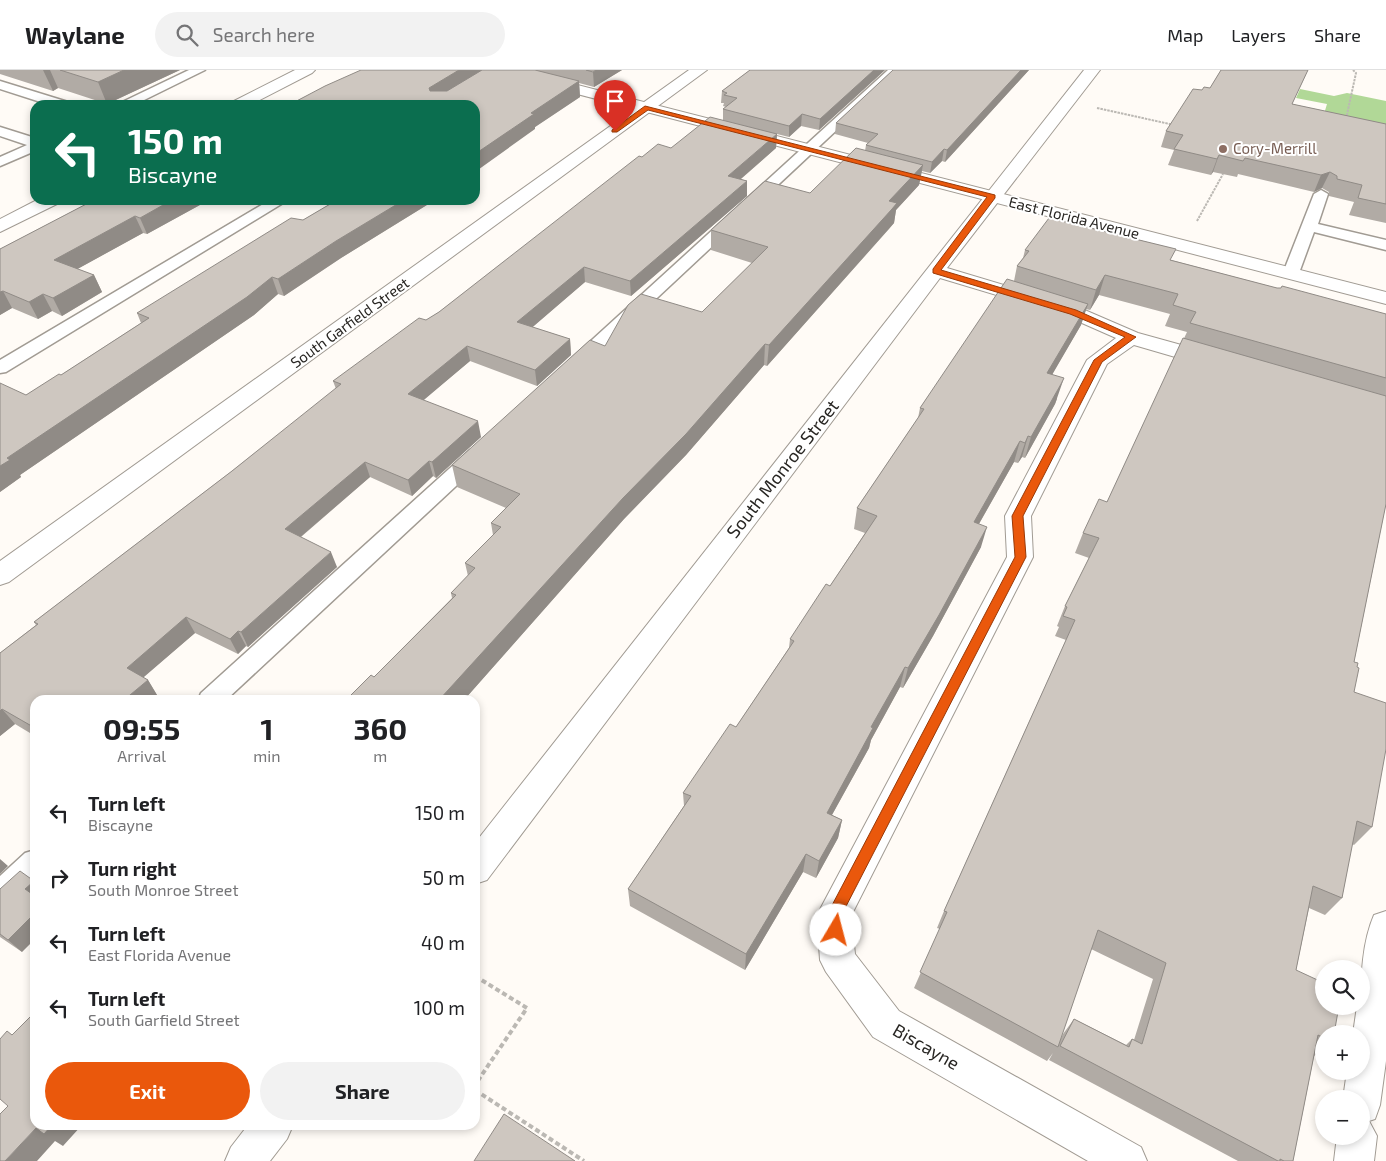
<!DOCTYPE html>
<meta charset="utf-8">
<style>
:root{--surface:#fff;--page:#f2f2f2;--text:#202124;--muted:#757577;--line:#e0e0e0;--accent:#ea580c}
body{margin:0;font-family:"Exo 2",sans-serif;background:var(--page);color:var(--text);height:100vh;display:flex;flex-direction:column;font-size:19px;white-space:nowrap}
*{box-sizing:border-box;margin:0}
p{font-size:16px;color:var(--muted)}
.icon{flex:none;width:28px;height:28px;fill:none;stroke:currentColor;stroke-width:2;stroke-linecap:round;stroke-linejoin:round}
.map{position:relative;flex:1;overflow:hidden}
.side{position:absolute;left:30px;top:625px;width:450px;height:435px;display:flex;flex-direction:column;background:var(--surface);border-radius:15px;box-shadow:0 2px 8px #0003}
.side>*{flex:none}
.banner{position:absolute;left:30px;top:30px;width:450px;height:105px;border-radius:15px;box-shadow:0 2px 8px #0003;background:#0b6e4f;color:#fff;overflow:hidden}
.controls{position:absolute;left:1315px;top:890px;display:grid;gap:10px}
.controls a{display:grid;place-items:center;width:55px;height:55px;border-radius:50%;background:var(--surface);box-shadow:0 2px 8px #0003;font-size:25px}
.pin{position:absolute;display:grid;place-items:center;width:42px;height:42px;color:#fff;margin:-51px -21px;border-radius:50% 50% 50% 0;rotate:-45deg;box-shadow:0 0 5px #0007}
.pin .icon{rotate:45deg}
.me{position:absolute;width:55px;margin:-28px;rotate:8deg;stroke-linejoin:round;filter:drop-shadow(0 0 4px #0008)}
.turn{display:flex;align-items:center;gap:18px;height:105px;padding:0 15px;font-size:22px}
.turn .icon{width:65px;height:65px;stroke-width:2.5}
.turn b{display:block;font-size:35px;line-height:42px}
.eta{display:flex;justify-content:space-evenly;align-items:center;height:85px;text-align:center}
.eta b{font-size:30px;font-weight:700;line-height:35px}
.cta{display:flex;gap:10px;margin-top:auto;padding:10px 15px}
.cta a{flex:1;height:58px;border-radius:30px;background:var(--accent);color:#fff;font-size:20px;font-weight:700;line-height:58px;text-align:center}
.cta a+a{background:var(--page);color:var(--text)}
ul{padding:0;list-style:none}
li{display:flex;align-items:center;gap:15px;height:65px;padding:0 15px}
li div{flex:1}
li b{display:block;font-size:19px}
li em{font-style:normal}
header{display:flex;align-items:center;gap:30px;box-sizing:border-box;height:70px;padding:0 25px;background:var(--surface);border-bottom:1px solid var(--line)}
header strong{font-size:24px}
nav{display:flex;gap:28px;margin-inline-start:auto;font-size:18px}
.search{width:350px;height:45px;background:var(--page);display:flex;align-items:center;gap:12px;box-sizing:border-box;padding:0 18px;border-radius:28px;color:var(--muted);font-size:19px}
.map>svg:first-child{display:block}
.green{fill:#b1d897}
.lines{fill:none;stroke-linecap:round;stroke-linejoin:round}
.lane-casing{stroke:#a19b93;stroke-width:3}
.street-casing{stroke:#a19b93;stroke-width:2}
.secondary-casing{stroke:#a19b93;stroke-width:2}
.path-far1{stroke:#bbb8b3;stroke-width:2;stroke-dasharray:2.5 1;stroke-linecap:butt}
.path{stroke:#bbb8b3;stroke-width:4;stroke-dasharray:5 3;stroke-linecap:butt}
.lane{fill:#fff;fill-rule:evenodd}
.street{fill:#fff;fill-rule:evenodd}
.secondary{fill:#fff;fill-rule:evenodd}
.wall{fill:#b1aba5;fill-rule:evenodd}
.shaded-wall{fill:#908b86}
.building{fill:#cec7c0;stroke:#908b86}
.route{fill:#ea580c;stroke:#983908}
.education-dot{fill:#8d6e63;stroke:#fff;stroke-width:2}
.labels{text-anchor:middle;stroke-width:4;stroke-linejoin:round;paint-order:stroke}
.far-education-label{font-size:15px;fill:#785e54;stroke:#fff;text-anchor:start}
.far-street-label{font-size:15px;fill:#282623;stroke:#fff}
.street-label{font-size:18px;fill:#282623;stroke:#fff}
</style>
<header>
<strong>Waylane</strong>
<div class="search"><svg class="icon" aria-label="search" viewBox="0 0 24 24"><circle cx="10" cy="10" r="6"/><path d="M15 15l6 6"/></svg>Search here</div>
<nav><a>Map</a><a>Layers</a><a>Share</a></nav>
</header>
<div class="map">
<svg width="1386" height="1091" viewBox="0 0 1386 1091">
<rect width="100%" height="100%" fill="#fffbf6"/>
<!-- green -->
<path class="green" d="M 1300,19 L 1334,26 L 1347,23 L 1386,31 L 1386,63 L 1324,44 L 1327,34 L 1296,28 Z"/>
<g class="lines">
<defs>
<path id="lane" d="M 189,0 L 205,0 L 134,35 L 116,35 Z
M 888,0 L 901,0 L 582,298 L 570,298 L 567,294 L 570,290 Z
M 0,11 L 68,32 L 70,35 L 50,35 L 0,19 Z
M 0,57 L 35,68 L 35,81 L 0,96 L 0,87 L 27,75 L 0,66 Z
M 1321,120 L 1328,124 L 1318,154 L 1386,170 L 1386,180 L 1314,162 L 1299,203 L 1291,208 L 1285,206 L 1283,203 L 1314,124 Z
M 270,130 L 288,130 L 6,302 L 0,303 L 0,290 Z
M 477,379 L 484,380 L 487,385 L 484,390 L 226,630 L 198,630 L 201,623 L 470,380 Z
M 35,780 L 35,810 L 10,833 L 0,837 L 0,806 L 25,783 Z"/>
<path id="street" d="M 295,0 L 315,0 L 312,3 L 250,35 L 230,35 L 232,32 Z
M 689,0 L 707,0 L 9,512 L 0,515 L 0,491 Z
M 1084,0 L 1100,0 L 947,198 L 1080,238 L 1138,263 L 1221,286 L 1224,291 L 1221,296 L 1213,298 L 1134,275 L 1107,294 L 1031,446 L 1033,487 L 851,846 L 855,884 L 899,941 L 1141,1077 L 1147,1091 L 1088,1091 L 873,967 L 826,902 L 820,890 L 817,845 L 1007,487 L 1005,446 L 1087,290 L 1116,268 L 1066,246 L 940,208 L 487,810 L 475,814 L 475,773 Z
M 37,130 L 60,130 L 57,134 L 0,162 L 0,149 Z
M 1386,841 L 1386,991 L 1380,1035 L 1375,1049 L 1369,1051 L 1377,1066 L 1374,1091 L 1334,1091 L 1337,1066 L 1361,1066 L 1361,1029 L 1343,1029 L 1347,1001 L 1361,1001 L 1361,964 L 1353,964 L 1357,936 L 1361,936 C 1361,906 1362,873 1374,845 Z
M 248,1055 L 293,1055 L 287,1069 L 270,1091 L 225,1091 L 231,1077 Z"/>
<path id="secondary" d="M 493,0 L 519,0 L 1386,222 L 1386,234 L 496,3 Z"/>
</defs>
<!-- lane casing -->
<use href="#lane" class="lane-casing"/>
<!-- street casing -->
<use href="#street" class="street-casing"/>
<!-- secondary casing -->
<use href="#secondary" class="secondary-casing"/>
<!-- path-far1 -->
<path class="path-far1" d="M 1097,38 L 1174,55
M 1346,49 L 1356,3 L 1353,0
M 1197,151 L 1223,104"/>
<!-- path -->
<path class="path" d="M 475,906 L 527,938 L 475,1015
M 475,1020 L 584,1091"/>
<!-- lane -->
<use href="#lane" class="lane"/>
<!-- street -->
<use href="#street" class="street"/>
<!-- secondary -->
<use href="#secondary" class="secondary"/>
</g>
<!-- wall -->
<path class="wall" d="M 0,0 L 180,0 L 107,34 L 58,18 L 53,21 L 0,4 Z
M 361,0 L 622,0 L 594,17 L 579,13 L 580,27 L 535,57 L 535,59 Z
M 750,0 L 885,0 L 819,60 L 801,56 L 789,67 L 777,64 L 776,78 L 741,109 L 747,111 L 747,126 L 631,226 L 585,212 L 532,257 L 570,269 L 571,285 L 537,316 L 470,291 L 423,330 L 481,367 L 436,408 L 433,406 L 412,426 L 370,407 L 301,467 L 337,497 L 248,577 L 246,576 L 238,584 L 195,563 L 143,607 L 148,610 L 157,625 L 151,630 L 35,630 L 35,666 L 15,654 L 0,666 L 0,583 L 36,555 L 34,552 L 232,401 L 336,319 L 333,311 L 439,242 L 642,87 L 671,78 L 723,50 L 723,39 L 726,37 L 723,36 L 724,33 L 721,33 L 722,21 Z
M 893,0 L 1029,0 L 945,92 L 942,91 L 930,103 L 922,101 L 919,115 L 896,140 L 894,153 L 889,159 L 767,296 L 764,295 L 686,385 L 624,449 L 464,630 L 346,630 L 374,607 L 452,528 L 451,523 L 468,506 L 465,493 L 493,465 L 491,453 L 506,438 L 457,417 L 452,395 L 605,276 L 702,242 L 752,193 L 711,180 L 711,160 L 810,123 L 865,81 L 866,75 L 868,73 L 835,64 L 836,53 Z
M 1221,0 L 1308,0 L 1292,34 L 1386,54 L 1386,153 L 1349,145 L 1354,132 L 1329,126 L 1329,122 L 1322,118 L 1314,122 L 1238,104 L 1237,107 L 1213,102 L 1211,105 L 1168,95 L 1174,80 L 1161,77 L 1166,61 L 1202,20 L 1210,18 Z
M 94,130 L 209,130 L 147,164 L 143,163 L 77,199 L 94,205 L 102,222 L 62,246 L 52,241 L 38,249 L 12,238 L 0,245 L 0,179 Z
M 337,130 L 435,130 L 341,188 L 284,226 L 278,224 L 254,245 L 20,405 L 21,407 L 0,422 L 26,325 L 61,305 L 141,253 L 137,243 L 303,150 Z
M 1025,180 L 1171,190 L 1277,218 L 1386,244 L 1386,434 L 1354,592 L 1354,622 L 1372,757 L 1354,775 L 1352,774 L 1342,828 L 1325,845 L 1309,838 L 1296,900 L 1324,964 L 1324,979 L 1314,986 L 1293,1091 L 1238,1091 L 1049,990 L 1053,983 L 1047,991 L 914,918 L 940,859 L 937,858 L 944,841 L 1066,570 L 1055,566 L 1059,557 L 1057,556 L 1065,536 L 1089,488 L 1075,483 L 1083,463 L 1107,432 L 1187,262 L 1165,256 L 1170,244 L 1099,225 L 1090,240 L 1086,239 L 1081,255 L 1052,304 L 1057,329 L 1055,334 L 1025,388 L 1022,387 L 1018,393 L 1014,392 L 979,454 L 981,477 L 933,566 L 903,618 L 900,617 L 871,670 L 869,678 L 832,745 L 842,750 L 838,768 L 816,808 L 803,802 L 745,900 L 630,836 L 628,819 L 684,736 L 683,723 L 736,657 L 789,578 L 790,569 L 830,516 L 865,463 L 854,459 L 857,438 L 918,348 L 920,338 L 1014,211 L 1017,196 L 1023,188 ZM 1091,879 L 1153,909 L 1134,970 L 1132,969 L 1126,975 L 1074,949 L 1063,964 L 1060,970 Z
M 0,819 L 22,882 L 0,867 Z"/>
<!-- shaded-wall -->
<path class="shaded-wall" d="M 43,0 L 50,0 L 58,18 L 53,21 Z
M 124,0 L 180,0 L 107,34 L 98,12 Z
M 459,0 L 487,0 L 432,33 L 429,18 Z
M 596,0 L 622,0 L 594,17 L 593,2 Z
M 874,0 L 885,0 L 819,60 L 820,49 Z
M 1021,0 L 1029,0 L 945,92 L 947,80 Z
M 579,11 L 580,27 L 535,57 L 535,59 L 475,102 L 475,84 L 531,43 Z
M 802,44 L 801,56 L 789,67 L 789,56 Z
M 777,64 L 776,78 L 728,120 L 728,106 Z
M 944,79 L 942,91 L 930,103 L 932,92 Z
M 1219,85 L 1213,102 L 1211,105 L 1217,89 Z
M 923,95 L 919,115 L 896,140 L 894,153 L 767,296 L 769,275 L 889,131 Z
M 1330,102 L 1322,118 L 1314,122 L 1321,105 Z
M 747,111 L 747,126 L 631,226 L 630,211 Z
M 172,130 L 209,130 L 147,164 L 140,148 Z
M 404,130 L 435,130 L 341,188 L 284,226 L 278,209 L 336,171 Z
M 135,146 L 143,163 L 63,207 L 54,190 Z
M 584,197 L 585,212 L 520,268 L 517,252 Z
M 94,205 L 102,222 L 62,246 L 53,228 Z
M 1105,205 L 1099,225 L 1090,240 L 1096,220 Z
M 272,207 L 278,224 L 254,245 L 20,405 L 21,407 L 0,422 L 0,396 L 7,388 Z
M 3,221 L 12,238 L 0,245 L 0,222 Z
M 43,224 L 52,241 L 38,249 L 29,232 Z
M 1088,234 L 1081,255 L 1041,324 L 1047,303 Z
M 570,269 L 571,285 L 537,316 L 535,300 Z
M 765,274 L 764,295 L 686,385 L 624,449 L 464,630 L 439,630 L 623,428 Z
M 467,276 L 470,291 L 412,340 L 408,324 Z
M 1064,308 L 1055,334 L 1025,388 L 1031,367 Z
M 478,351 L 481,367 L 436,408 L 432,392 Z
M 1028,366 L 1022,387 L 1018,393 L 1025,373 Z
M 1020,371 L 1014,392 L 968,473 L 974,452 Z
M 429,391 L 433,406 L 412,426 L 408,410 Z
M 365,392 L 370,407 L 291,475 L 285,459 Z
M 987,457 L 981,477 L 933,566 L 903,618 L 908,598 Z
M 331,482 L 337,497 L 248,577 L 241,562 Z
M 186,547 L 195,563 L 137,613 L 127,598 Z
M 238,561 L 246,576 L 238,584 L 230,569 Z
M 905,597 L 900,617 L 871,670 L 869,678 L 823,761 L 827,743 L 871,657 Z
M 148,610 L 157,625 L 151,630 L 124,630 Z
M 2,639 L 15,654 L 0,666 L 0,641 Z
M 842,750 L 838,768 L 816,808 L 819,791 Z
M 806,784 L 803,802 L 745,900 L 746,884 Z
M 0,789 L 8,796 L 0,804 Z
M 34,811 L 35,812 L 35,830 L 25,819 Z
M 35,843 L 35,869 L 22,882 L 8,870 Z
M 52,1055 L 82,1055 L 63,1076 L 55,1071 L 37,1091 L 5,1091 L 36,1058 Z"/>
<!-- building -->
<path class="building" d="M 60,0 L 124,0 L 98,12 Z
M 361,0 L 459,0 L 429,18 L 430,21 L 447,21 L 482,0 L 535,0 L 579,11 L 531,43 L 534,44 L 475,84 L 475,35 L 289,35 L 325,16 Z
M 586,0 L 596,0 L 593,2 Z
M 750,0 L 874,0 L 820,49 L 802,44 L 789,56 L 723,39 L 737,28 L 724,25 L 727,23 L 722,21 Z
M 893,0 L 1021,0 L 947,80 L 944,79 L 932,92 L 866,75 L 878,64 L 836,53 Z
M 1221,0 L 1308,0 L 1292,34 L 1386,54 L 1386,134 L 1358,128 L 1362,115 L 1337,109 L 1337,106 L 1330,102 L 1321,105 L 1245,88 L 1243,91 L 1219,85 L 1217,89 L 1174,79 L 1183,65 L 1166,61 L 1193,19 L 1202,20 L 1204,17 L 1210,18 Z
M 710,47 L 777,64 L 728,106 L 747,111 L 630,211 L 584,197 L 517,252 L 570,269 L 535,300 L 467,276 L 408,324 L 478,351 L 432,392 L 429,391 L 408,410 L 365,392 L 285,459 L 331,482 L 241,562 L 238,561 L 230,569 L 186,547 L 127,598 L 148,610 L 124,630 L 35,630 L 35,658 L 2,639 L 0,641 L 0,583 L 38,554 L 34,552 L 232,401 L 341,314 L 333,311 L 419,248 L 426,250 L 439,242 L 639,86 L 642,87 L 658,74 L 671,78 Z
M 856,78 L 923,95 L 889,131 L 897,133 L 892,139 L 769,275 L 765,274 L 686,364 L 623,428 L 439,630 L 346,630 L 371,605 L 374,607 L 456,525 L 451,523 L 475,498 L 465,493 L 501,457 L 491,453 L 520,424 L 452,395 L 590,270 L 605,276 L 628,235 L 641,224 L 702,242 L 768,177 L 711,160 L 765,111 L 810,123 Z
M 94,130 L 172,130 L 140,148 L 135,146 L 54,190 L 94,205 L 53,228 L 43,224 L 29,232 L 3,221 L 0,222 L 0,179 Z
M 337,130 L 404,130 L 336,171 L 278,209 L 272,207 L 247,227 L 7,388 L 10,390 L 0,396 L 0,313 L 26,325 L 59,304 L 61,305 L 149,248 L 137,243 L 291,148 L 303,150 Z
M 1049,148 L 1176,179 L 1170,190 L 1277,218 L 1281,218 L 1282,216 L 1386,244 L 1386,308 L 1190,253 L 1196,242 L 1173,235 L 1178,224 L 1105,205 L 1096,220 L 1017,196 L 1029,181 L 1025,180 Z
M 1007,209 L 1088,234 L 1047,303 L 1064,308 L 1061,314 L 1031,367 L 1028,366 L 1025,373 L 1020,371 L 974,452 L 987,457 L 939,545 L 908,598 L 905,597 L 871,657 L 873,658 L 827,743 L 842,750 L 819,791 L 806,784 L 746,884 L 628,819 L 691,726 L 683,723 L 730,654 L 736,657 L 794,571 L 790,569 L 826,514 L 830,516 L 877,446 L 857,438 L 924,339 L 920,338 Z
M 1183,268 L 1386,326 L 1386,434 L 1354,592 L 1358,593 L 1357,597 L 1359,598 L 1354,622 L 1386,633 L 1386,679 L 1372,757 L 1357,751 L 1342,828 L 1313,816 L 1296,900 L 1324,913 L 1324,936 L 1339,936 L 1334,964 L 1324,964 L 1324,968 L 1318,965 L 1293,1091 L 1284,1091 L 1280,1089 L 1280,1091 L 1278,1091 L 1060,976 L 1074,949 L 1129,977 L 1132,969 L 1142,974 L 1166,893 L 1098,860 L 1058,977 L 920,902 L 947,842 L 944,841 L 1075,550 L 1063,546 L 1067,537 L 1065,536 L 1099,468 L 1083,463 L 1099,429 L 1107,432 Z
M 20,801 L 34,811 L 25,819 L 35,826 L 35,843 L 8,870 L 0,864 L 0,819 Z
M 35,942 L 35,1055 L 52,1055 L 44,1064 L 36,1058 L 5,1091 L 0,1091 L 0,1044 L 8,1036 L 0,1029 L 0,969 L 7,961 L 12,965 Z
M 504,1044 L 575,1091 L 474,1091 Z"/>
<!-- route -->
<path class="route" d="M 645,36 L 995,125 L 995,128 L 941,200 L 1076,240 L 1136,267 L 1102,292 L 1023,446 L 1026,487 L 841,846 L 843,860 L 841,865 L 836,867 L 830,865 C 827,858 826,848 829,841 L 1015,487 L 1012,446 L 1094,290 L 1125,267 L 1070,244 L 933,203 L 933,199 L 987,127 L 648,40 L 617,62 L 612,62 L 612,60 Z"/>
<!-- markers -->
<circle class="education-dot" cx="1223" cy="79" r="5"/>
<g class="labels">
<!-- far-education labels -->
<g class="far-education-label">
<text x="1233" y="84">Cory-Merrill</text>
</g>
<!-- far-street labels -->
<g class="far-street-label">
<text transform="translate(1074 148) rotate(14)" y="5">East Florida Avenue</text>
<text transform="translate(350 253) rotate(-36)" y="5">South Garfield Street</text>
</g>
<!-- street labels -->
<g class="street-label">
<text transform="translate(783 399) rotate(-52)" y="6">South Monroe Street</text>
<text transform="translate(926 977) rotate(30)" y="6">Biscayne</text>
</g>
</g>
</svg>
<div class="controls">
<a><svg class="icon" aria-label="search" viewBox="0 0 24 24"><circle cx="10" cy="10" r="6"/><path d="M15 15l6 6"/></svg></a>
<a>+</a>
<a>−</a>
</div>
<div class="pin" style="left:615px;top:61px;background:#d93025"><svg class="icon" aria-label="arrive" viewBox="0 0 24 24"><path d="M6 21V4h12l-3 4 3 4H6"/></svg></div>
<svg class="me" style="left:836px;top:860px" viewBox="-20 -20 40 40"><circle r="19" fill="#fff"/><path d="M0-13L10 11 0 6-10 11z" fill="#ea580c"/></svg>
<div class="banner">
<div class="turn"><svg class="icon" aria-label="left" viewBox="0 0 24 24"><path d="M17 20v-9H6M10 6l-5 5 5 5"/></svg><div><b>150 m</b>Biscayne</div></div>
</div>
<section class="side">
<div class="eta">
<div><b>09:55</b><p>Arrival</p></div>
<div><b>1</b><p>min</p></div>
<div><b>360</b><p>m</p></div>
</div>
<ul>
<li><svg class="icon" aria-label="left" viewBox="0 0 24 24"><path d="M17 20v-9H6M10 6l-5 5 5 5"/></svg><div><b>Turn left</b><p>Biscayne</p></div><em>150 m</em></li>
<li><svg class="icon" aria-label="right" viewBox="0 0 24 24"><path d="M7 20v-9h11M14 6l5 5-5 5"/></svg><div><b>Turn right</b><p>South Monroe Street</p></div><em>50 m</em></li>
<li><svg class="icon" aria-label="left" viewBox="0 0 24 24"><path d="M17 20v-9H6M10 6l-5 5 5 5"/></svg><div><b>Turn left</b><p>East Florida Avenue</p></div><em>40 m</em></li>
<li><svg class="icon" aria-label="left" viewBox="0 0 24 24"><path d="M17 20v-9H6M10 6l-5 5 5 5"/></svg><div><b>Turn left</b><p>South Garfield Street</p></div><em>100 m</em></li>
</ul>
<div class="cta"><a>Exit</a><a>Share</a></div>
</section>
</div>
